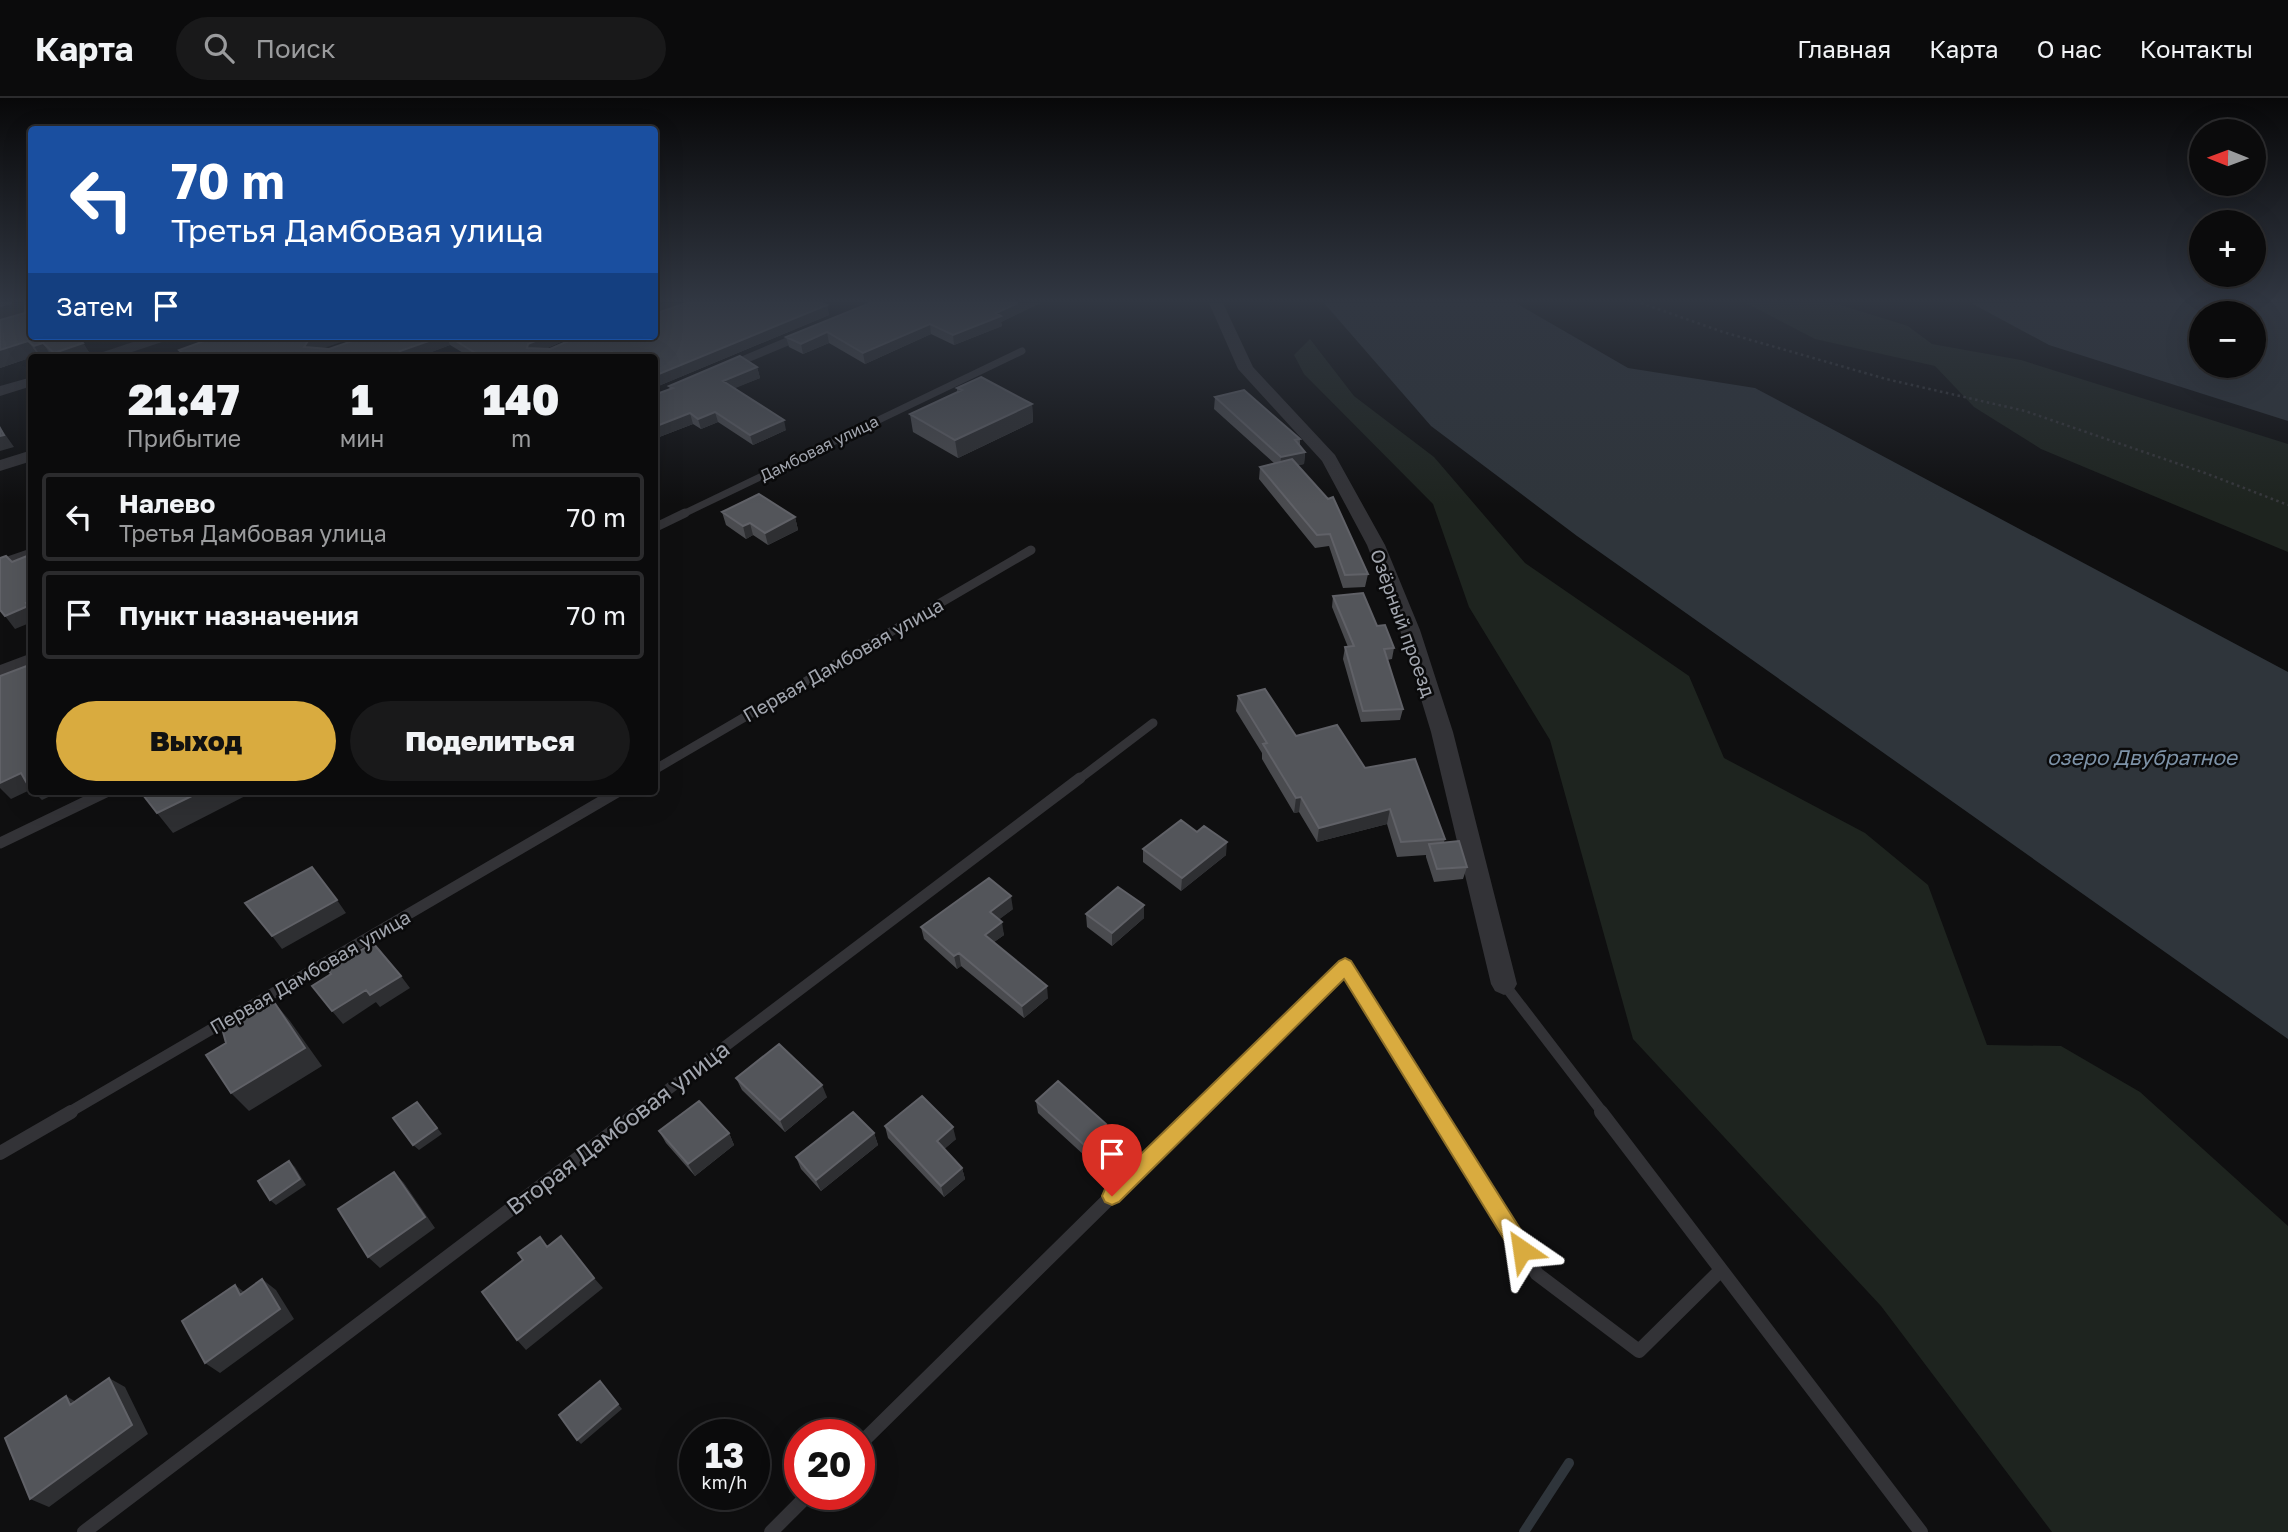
<!DOCTYPE html>
<html lang="ru">
<meta charset="utf-8">
<style>
:root{--surface:#0b0b0c;--page:#19191a;--text:#f1f3f6;--muted:#9a9b9d;--line:#2b2b2d;--accent:#d9ab3f}
body{margin:0;font-family:"Golos Text",sans-serif;background:var(--page);color:var(--text);height:100vh;display:flex;flex-direction:column;font-size:26px;white-space:nowrap}
*{box-sizing:border-box;margin:0}
p{font-size:23px;color:var(--muted)}
.icon{flex:none;width:38px;height:38px;fill:none;stroke:currentColor;stroke-width:2;stroke-linecap:round;stroke-linejoin:round}
.map{position:relative;flex:1;overflow:hidden}
.panel{position:absolute;left:28px;top:256px;width:630px;height:441px;display:flex;flex-direction:column;background:var(--surface);border-radius:7px;box-shadow:0 7px 28px #0002,0 0 0 2px var(--line)}
.panel>*{flex:none}
.banner{position:absolute;left:28px;top:28px;width:630px;height:214px;border-radius:7px;box-shadow:0 7px 28px #0002,0 0 0 2px var(--line);background:#1a4fa0;color:#fff;overflow:hidden}
.needle{width:46px;rotate:271deg}
.buttons{position:absolute;left:2189px;top:21px;display:grid;gap:14px}
.buttons a{display:grid;place-items:center;width:77px;height:77px;border-radius:50%;background:var(--surface);box-shadow:0 7px 28px #0002,0 0 0 2px var(--line);font-size:35px}
.speed{position:absolute;left:679px;top:1321px;display:flex;gap:14px;font-size:35px;font-weight:700;text-align:center}
.speed>*{display:grid;place-content:center;width:91px;height:91px;border-radius:50%;background:var(--surface);box-shadow:0 7px 28px #0002,0 0 0 2px var(--line);line-height:1}
.speed small{font-size:18px;font-weight:400}
.speed .limit{border:10px solid #d22;background:#fff;color:#111}
.pin{position:absolute;display:grid;place-items:center;width:60px;height:60px;color:#fff;margin:-72px -30px;border-radius:50% 50% 50% 0;rotate:-45deg;box-shadow:0 0 7px #0007}
.pin .icon{rotate:45deg}
.me{position:absolute;width:77px;margin:-38px;rotate:328deg;stroke-linejoin:round;filter:drop-shadow(0 0 5px #0008)}
.turn{display:flex;align-items:center;gap:24px;height:147px;padding:0 28px;font-size:32px}
.turn .icon{width:91px;height:91px;stroke-width:2.5}
.turn b{display:block;font-size:49px;line-height:60px}
.then{display:flex;align-items:center;height:66px;padding:0 28px;background:#0003;gap:14px;font-size:26px}
.eta{display:flex;justify-content:space-evenly;align-items:center;height:119px;text-align:center}
.eta b{font-size:42px;font-weight:800;line-height:49px}
.cta{display:flex;gap:14px;margin-top:auto;padding:14px 28px}
.cta a{flex:1;height:80px;border-radius:42px;background:var(--accent);color:#111;font-size:28px;font-weight:800;line-height:80px;text-align:center}
.cta a+a{background:var(--page);color:var(--text)}
ul{padding:0;list-style:none}
li{display:flex;align-items:center;gap:21px;height:88px;margin:0 14px 10px;padding:0 14px;border:4px solid var(--line);border-radius:7px}
li div{flex:1}
li b{display:block;font-size:26px}
li em{font-style:normal}
header{display:flex;align-items:center;gap:42px;box-sizing:border-box;height:98px;padding:0 35px;background:var(--surface);border-bottom:2px solid var(--line)}
header strong{font-size:33px}
nav{display:flex;gap:38px;margin-inline-start:auto;font-size:24px}
.search{width:490px;height:63px;background:var(--page);display:flex;align-items:center;gap:18px;box-sizing:border-box;padding:0 24px;border-radius:38px;color:var(--muted);font-size:26px}
.map>svg:first-child{display:block}
.green{fill:#1e241f}
.water{fill:#2f353b;fill-rule:evenodd}
.lines{fill:none;stroke-linecap:round;stroke-linejoin:round}
.stream{stroke:#2f353b;stroke-width:10}
.path{stroke:#37383c;stroke-width:2.5;stroke-dasharray:2.5 3.5;stroke-linecap:butt}
.lane-far3{stroke:#333337;stroke-width:7}
.lane-far2{stroke:#333337;stroke-width:9}
.lane-far1{stroke:#333337;stroke-width:11}
.lane{stroke:#333337;stroke-width:14}
.street{fill:#333337;fill-rule:evenodd}
.wall{fill:#4a4b4f}
.shaded-wall{fill:#2e2f32}
.building{fill:#53555a;stroke:#606167;stroke-width:2}
.route{fill:#d9ab3f;stroke:#8d6f29;stroke-width:2}
.labels{text-anchor:middle;stroke-width:5;stroke-linejoin:round;paint-order:stroke}
.far-street-label{font-size:16px;fill:#a2a6af;stroke:#0a0a0b}
.street-label{font-size:19px;fill:#a2a6af;stroke:#0a0a0b}
.water-label{font-size:21px;font-style:italic;fill:#7d92a7;stroke:#0a0a0b}
.near-street-label{font-size:23px;fill:#a2a6af;stroke:#0a0a0b}
</style>
<header>
<strong>Карта</strong>
<div class="search"><svg class="icon" aria-label="search" viewBox="0 0 24 24"><circle cx="10" cy="10" r="6"/><path d="M15 15l6 6"/></svg>Поиск</div>
<nav><a>Главная</a><a>Карта</a><a>О нас</a><a>Контакты</a></nav>
</header>
<div class="map">
<svg width="2288" height="1434" viewBox="0 0 2288 1434">
<rect width="100%" height="100%" fill="#0f0f10"/>
<!-- green -->
<path class="green" d="M 1746,205 L 1834,205 L 1908,228 L 1932,246 L 2021,262 L 2288,346 L 2288,454 L 2041,351 L 1974,309 L 1935,268 L 1815,241 Z
M 1310,241 L 1354,298 L 1434,359 L 1525,465 L 1689,578 L 1724,660 L 1865,735 L 1928,787 L 1987,947 L 2061,948 L 2140,994 L 2288,1128 L 2288,1434 L 2052,1434 L 1881,1208 L 1633,941 L 1550,642 L 1469,509 L 1433,406 L 1304,276 L 1294,257 Z"/>
<!-- water -->
<path class="water" d="M 1324,205 L 1516,205 L 1628,270 L 1755,290 L 2288,574 L 2288,941 L 1577,438 L 1431,328 Z
M 1971,205 L 2288,205 L 2288,323 L 2049,247 ZM 2202,215 L 2254,215 L 2254,268 L 2202,268 Z"/>
<g class="lines">
<!-- stream -->
<path class="stream" d="M 1524,1434 L 1569,1365"/>
<!-- path -->
<path class="path" d="M 1641,205 L 1723,234 L 1886,281 L 2025,313 L 2205,375 L 2288,407"/>
<!-- lane-far3 -->
<path class="lane-far3" d="M 681,417 L 1022,253"/>
<!-- lane-far2 -->
<path class="lane-far2" d="M 654,430 L 685,415
M 654,672 L 1031,452
M 1078,682 L 1153,625"/>
<!-- lane-far1 -->
<path class="lane-far1" d="M 0,745 L 108,693
M 1504,886 L 1603,1015
M 68,1015 L 619,693
M 637,1015 L 1080,680
M 1195,1015 L 1345,868 L 1437,1015"/>
<!-- lane -->
<path class="lane" d="M 1436,1014 L 1537,1176 L 1639,1253 L 1721,1172
M 1601,1014 L 1921,1434
M 0,1055 L 71,1014
M 859,1347 L 1197,1014
M 84,1434 L 639,1014
M 771,1434 L 809,1396"/>
<!-- street -->
<path class="street" d="M 664,205 L 684,205 L 654,218 L 654,209 Z
M 1209,205 L 1223,205 L 1253,269 L 1335,357 L 1385,447 L 1420,532 L 1453,634 L 1517,886 L 1513,893 L 1504,897 L 1495,893 L 1491,886 L 1431,634 L 1400,532 L 1367,447 L 1322,363 L 1238,271 Z
M 816,227 L 823,231 L 821,234 L 720,276 L 715,278 L 707,273 Z
M 151,238 L 173,238 L 171,241 L 117,259 L 95,259 L 97,256 Z
M 32,279 L 32,288 L 0,298 L 0,288 Z
M 32,352 L 32,363 L 0,373 L 0,362 Z
M 32,450 L 32,462 L 0,474 L 0,461 Z
M 32,555 L 32,569 L 0,582 L 0,567 Z"/>
</g>
<!-- wall -->
<path class="wall" d="M 0,205 L 32,205 L 83,245 L 92,259 L 40,259 L 38,257 L 0,270 Z
M 870,205 L 1040,205 L 1001,224 L 1002,228 L 954,247 L 931,236 L 865,266 L 829,245 L 803,256 L 789,249 L 786,239 Z
M 827,207 L 829,217 L 656,289 L 654,288 L 654,259 L 470,259 L 450,247 L 418,259 L 183,259 L 179,252 L 329,251 L 367,238 L 574,238 L 545,251 L 550,251 Z
M 757,269 L 760,280 L 734,290 L 786,332 L 753,347 L 718,324 L 701,331 L 693,326 L 654,341 L 654,297 L 670,291 L 669,288 Z
M 957,290 L 1032,306 L 1033,324 L 958,360 L 913,334 L 910,316 L 957,294 Z
M 1215,299 L 1300,341 L 1300,348 L 1305,354 L 1304,366 L 1298,367 L 1368,476 L 1365,489 L 1343,490 L 1329,448 L 1315,450 L 1259,381 L 1260,369 L 1274,365 L 1214,311 Z
M 722,414 L 795,419 L 798,432 L 768,447 L 753,437 L 746,441 L 726,427 Z
M 1333,498 L 1377,528 L 1394,550 L 1392,561 L 1387,562 L 1403,611 L 1400,622 L 1361,624 L 1343,561 L 1345,549 L 1348,549 L 1332,509 Z
M 1238,598 L 1296,638 L 1365,670 L 1445,741 L 1444,744 L 1467,769 L 1463,781 L 1434,784 L 1426,759 L 1426,757 L 1397,759 L 1387,726 L 1317,744 L 1299,714 L 1294,715 L 1262,661 L 1262,655 L 1236,613 Z
M 1143,751 L 1226,757 L 1181,793 L 1143,764 Z
M 1013,811 L 999,821 L 1004,837 L 994,844 L 1048,900 L 1024,920 L 961,868 L 957,871 L 924,841 L 921,829 Z
M 1086,816 L 1144,820 L 1112,848 L 1087,829 Z
M 736,980 L 827,999 L 785,1034 L 742,992 Z
M 1036,1003 L 1107,1038 L 1085,1058 L 1038,1015 Z
M 885,1028 L 956,1041 L 944,1051 L 962,1070 L 965,1081 L 944,1099 L 888,1040 Z
M 659,1033 L 729,1035 L 734,1047 L 695,1078 L 666,1045 Z
M 874,1035 L 878,1047 L 821,1093 L 801,1071 L 796,1059 Z"/>
<!-- shaded-wall -->
<path class="shaded-wall" d="M 12,205 L 24,205 L 31,216 L 0,225 L 0,208 Z
M 1018,205 L 1040,205 L 1001,224 L 1002,228 L 954,247 L 953,237 Z
M 827,207 L 829,217 L 656,289 L 654,278 Z
M 930,226 L 931,236 L 865,266 L 863,255 Z
M 827,234 L 829,245 L 803,256 L 801,246 Z
M 323,238 L 358,238 L 313,254 L 304,249 L 308,243 Z
M 443,238 L 446,238 L 450,247 L 418,259 L 403,259 L 400,253 Z
M 547,238 L 574,238 L 532,257 L 527,250 L 528,246 Z
M 28,243 L 38,257 L 0,270 L 0,252 Z
M 43,245 L 52,259 L 41,259 L 34,248 Z
M 83,245 L 92,259 L 57,259 L 54,255 Z
M 612,254 L 614,259 L 600,259 Z
M 757,269 L 760,280 L 726,294 L 723,283 Z
M 1032,306 L 1033,324 L 958,360 L 955,342 Z
M 715,314 L 718,324 L 701,331 L 698,321 Z
M 690,315 L 693,326 L 654,341 L 654,329 Z
M 784,322 L 786,332 L 753,347 L 750,337 Z
M 0,329 L 14,349 L 0,353 Z
M 1305,354 L 1304,366 L 1280,371 L 1281,359 Z
M 795,419 L 798,432 L 768,447 L 765,435 Z
M 750,425 L 753,437 L 746,441 L 743,428 Z
M 32,502 L 32,524 L 15,531 L 5,518 Z
M 21,675 L 32,686 L 32,691 L 11,701 L 0,690 L 0,685 Z
M 33,693 L 61,693 L 42,702 Z
M 202,693 L 255,693 L 173,735 L 157,715 Z
M 1301,699 L 1299,714 L 1294,715 L 1296,700 Z
M 1390,711 L 1387,726 L 1317,744 L 1319,730 Z
M 1227,744 L 1226,757 L 1181,793 L 1182,780 Z
M 1011,798 L 1013,811 L 992,827 L 990,814 Z
M 337,802 L 346,815 L 282,851 L 272,838 Z
M 1144,807 L 1144,820 L 1112,848 L 1112,835 Z
M 1002,824 L 1004,837 L 987,849 L 985,837 Z
M 959,855 L 961,868 L 957,871 L 954,858 Z
M 401,878 L 410,890 L 380,909 L 370,897 Z
M 1047,888 L 1048,900 L 1024,920 L 1022,908 Z
M 366,892 L 376,904 L 343,926 L 332,913 Z
M 274,904 L 290,923 L 322,968 L 249,1013 L 231,995 Z
M 822,987 L 827,999 L 785,1034 L 780,1022 Z
M 417,1004 L 442,1036 L 419,1052 L 413,1047 Z
M 1106,1026 L 1107,1038 L 1085,1058 L 1084,1047 Z
M 953,1029 L 956,1041 L 940,1055 L 937,1043 Z
M 729,1035 L 734,1047 L 695,1078 L 688,1066 Z
M 874,1035 L 878,1047 L 821,1093 L 816,1082 Z
M 289,1063 L 295,1069 L 306,1087 L 276,1107 L 270,1102 Z
M 962,1070 L 965,1081 L 944,1099 L 941,1088 Z
M 394,1074 L 404,1085 L 435,1130 L 380,1170 L 368,1159 Z
M 594,1180 L 603,1190 L 526,1252 L 517,1242 Z
M 262,1181 L 276,1192 L 294,1221 L 220,1275 L 205,1265 Z
M 235,1187 L 248,1197 L 240,1197 Z
M 109,1280 L 125,1289 L 148,1336 L 49,1409 L 30,1401 Z
M 600,1283 L 622,1311 L 581,1346 L 577,1342 Z
M 66,1298 L 83,1308 L 70,1307 Z"/>
<!-- building -->
<path class="building" d="M 0,205 L 12,205 L 0,208 Z
M 25,205 L 32,205 L 32,238 L 75,238 L 83,245 L 54,255 L 43,245 L 34,248 L 28,243 L 0,252 L 0,222 L 25,215 Z
M 686,205 L 822,205 L 827,207 L 654,278 L 654,259 L 620,259 L 612,254 L 600,259 L 511,259 L 508,258 L 508,259 L 482,259 L 448,238 L 547,238 L 528,246 L 527,250 L 550,251 L 580,238 L 654,238 L 654,216 Z
M 870,205 L 1018,205 L 996,215 L 1001,218 L 953,237 L 930,226 L 863,255 L 827,234 L 801,246 L 786,239 Z
M 218,238 L 323,238 L 308,243 L 304,249 L 329,251 L 367,238 L 443,238 L 400,253 L 408,259 L 187,259 L 179,252 Z
M 740,258 L 757,269 L 723,283 L 784,322 L 750,337 L 715,314 L 698,321 L 690,315 L 654,329 L 654,297 L 673,290 L 669,288 Z
M 981,279 L 1032,306 L 955,342 L 910,316 L 962,292 L 957,290 Z
M 1244,292 L 1300,341 L 1295,342 L 1305,354 L 1281,359 L 1215,299 Z
M 0,330 L 4,337 L 0,338 Z
M 1292,361 L 1328,401 L 1333,399 L 1368,476 L 1345,477 L 1330,436 L 1317,437 L 1260,369 Z
M 759,396 L 795,419 L 765,435 L 750,425 L 743,428 L 722,414 Z
M 32,456 L 32,502 L 26,505 L 28,508 L 5,518 L 0,512 L 0,460 L 6,458 L 12,464 Z
M 1363,495 L 1377,528 L 1385,527 L 1394,550 L 1384,551 L 1403,611 L 1363,613 L 1345,549 L 1354,548 L 1333,498 Z
M 32,566 L 32,686 L 28,687 L 21,675 L 0,685 L 0,578 Z
M 1265,591 L 1296,638 L 1337,627 L 1365,670 L 1415,661 L 1445,741 L 1401,744 L 1390,711 L 1319,730 L 1301,699 L 1296,700 L 1263,646 L 1267,645 L 1238,598 Z
M 140,693 L 202,693 L 157,715 Z
M 1181,722 L 1197,734 L 1204,728 L 1227,744 L 1182,780 L 1143,751 Z
M 1459,743 L 1467,769 L 1437,771 L 1429,746 Z
M 312,769 L 337,802 L 272,838 L 245,805 Z
M 989,780 L 1011,798 L 990,814 L 1002,824 L 985,837 L 1047,888 L 1022,908 L 959,855 L 954,858 L 921,829 Z
M 1118,789 L 1144,807 L 1112,835 L 1086,816 Z
M 373,845 L 401,878 L 370,897 L 366,892 L 332,913 L 312,888 L 331,876 L 328,872 Z
M 274,904 L 305,950 L 231,995 L 206,957 L 226,945 L 223,934 Z
M 779,946 L 822,987 L 780,1022 L 736,980 Z
M 1058,983 L 1106,1026 L 1084,1047 L 1036,1003 Z
M 922,998 L 953,1029 L 937,1043 L 962,1070 L 941,1088 L 885,1028 Z
M 699,1003 L 729,1035 L 688,1066 L 659,1033 Z
M 417,1004 L 437,1030 L 413,1047 L 393,1020 Z
M 853,1014 L 874,1035 L 816,1082 L 796,1059 Z
M 289,1063 L 300,1081 L 270,1102 L 258,1083 Z
M 394,1074 L 425,1119 L 368,1159 L 338,1111 Z
M 561,1138 L 594,1180 L 517,1242 L 482,1194 L 523,1162 L 518,1155 L 540,1139 L 547,1149 Z
M 262,1181 L 280,1211 L 205,1265 L 182,1223 L 235,1187 L 240,1197 Z
M 109,1280 L 132,1327 L 30,1401 L 5,1340 L 66,1298 L 70,1307 Z
M 600,1283 L 618,1306 L 577,1342 L 559,1317 Z"/>
<!-- sky -->
<linearGradient id="sky" x2="0" y2="1"><stop stop-color="#080809"/><stop offset="0.5" stop-color="#313742"/><stop offset="1" stop-color="#313742" stop-opacity="0"/></linearGradient>
<rect width="2288" height="406" fill="url(#sky)"/>
<!-- route -->
<path class="route" d="M 1345,860 L 1351,863 L 1529,1145 L 1533,1152 L 1529,1159 L 1522,1162 L 1515,1159 L 1344,881 L 1119,1104 L 1112,1107 L 1105,1104 L 1102,1098 L 1105,1091 L 1339,863 Z"/>
<g class="labels">
<!-- far-street labels -->
<g class="far-street-label">
<text transform="translate(819 350) rotate(-26)" y="6">Дамбовая улица</text>
</g>
<!-- street labels -->
<g class="street-label">
<text transform="translate(1403 525) rotate(70)" y="7">Озёрный проезд</text>
<text transform="translate(843 562) rotate(-30)" y="7">Первая Дамбовая улица</text>
<text transform="translate(310 874) rotate(-30)" y="7">Первая Дамбовая улица</text>
</g>
<!-- water labels -->
<g class="water-label">
<text x="2142" y="667">озеро Двубратное</text>
</g>
<!-- near-street labels -->
<g class="near-street-label">
<text transform="translate(618 1030) rotate(-37)" y="8">Вторая Дамбовая улица</text>
</g>
</g>
</svg>
<div class="buttons">
<a><svg class="needle" viewBox="-14 -14 28 28"><path d="M0-13l5 13h-10z" fill="#e53935"/><path d="M0 13l5-13h-10z" fill="#9a9b9d"/></svg></a>
<a>+</a>
<a>−</a>
</div>
<div class="speed"><div>13<small>km/h</small></div><div class="limit">20</div></div>
<div class="pin" style="left:1112px;top:1098px;background:#d93025"><svg class="icon" aria-label="arrive" viewBox="0 0 24 24"><path d="M6 21V4h12l-3 4 3 4H6"/></svg></div>
<svg class="me" style="left:1522px;top:1152px" viewBox="-20 -20 40 40"><path d="M0-17L14 15 0 8-14 15z" fill="#d9ab3f" stroke="#fff" stroke-width="4"/></svg>
<div class="banner">
<div class="turn"><svg class="icon" aria-label="left" viewBox="0 0 24 24"><path d="M17 20v-9H6M10 6l-5 5 5 5"/></svg><div><b>70 m</b>Третья Дамбовая улица</div></div>
<div class="then">Затем<svg class="icon" aria-label="arrive" viewBox="0 0 24 24"><path d="M6 21V4h12l-3 4 3 4H6"/></svg></div>
</div>
<section class="panel">
<div class="eta">
<div><b>21:47</b><p>Прибытие</p></div>
<div><b>1</b><p>мин</p></div>
<div><b>140</b><p>m</p></div>
</div>
<ul>
<li><svg class="icon" aria-label="left" viewBox="0 0 24 24"><path d="M17 20v-9H6M10 6l-5 5 5 5"/></svg><div><b>Налево</b><p>Третья Дамбовая улица</p></div><em>70 m</em></li>
<li><svg class="icon" aria-label="arrive" viewBox="0 0 24 24"><path d="M6 21V4h12l-3 4 3 4H6"/></svg><div><b>Пункт назначения</b></div><em>70 m</em></li>
</ul>
<div class="cta"><a>Выход</a><a>Поделиться</a></div>
</section>
</div>
